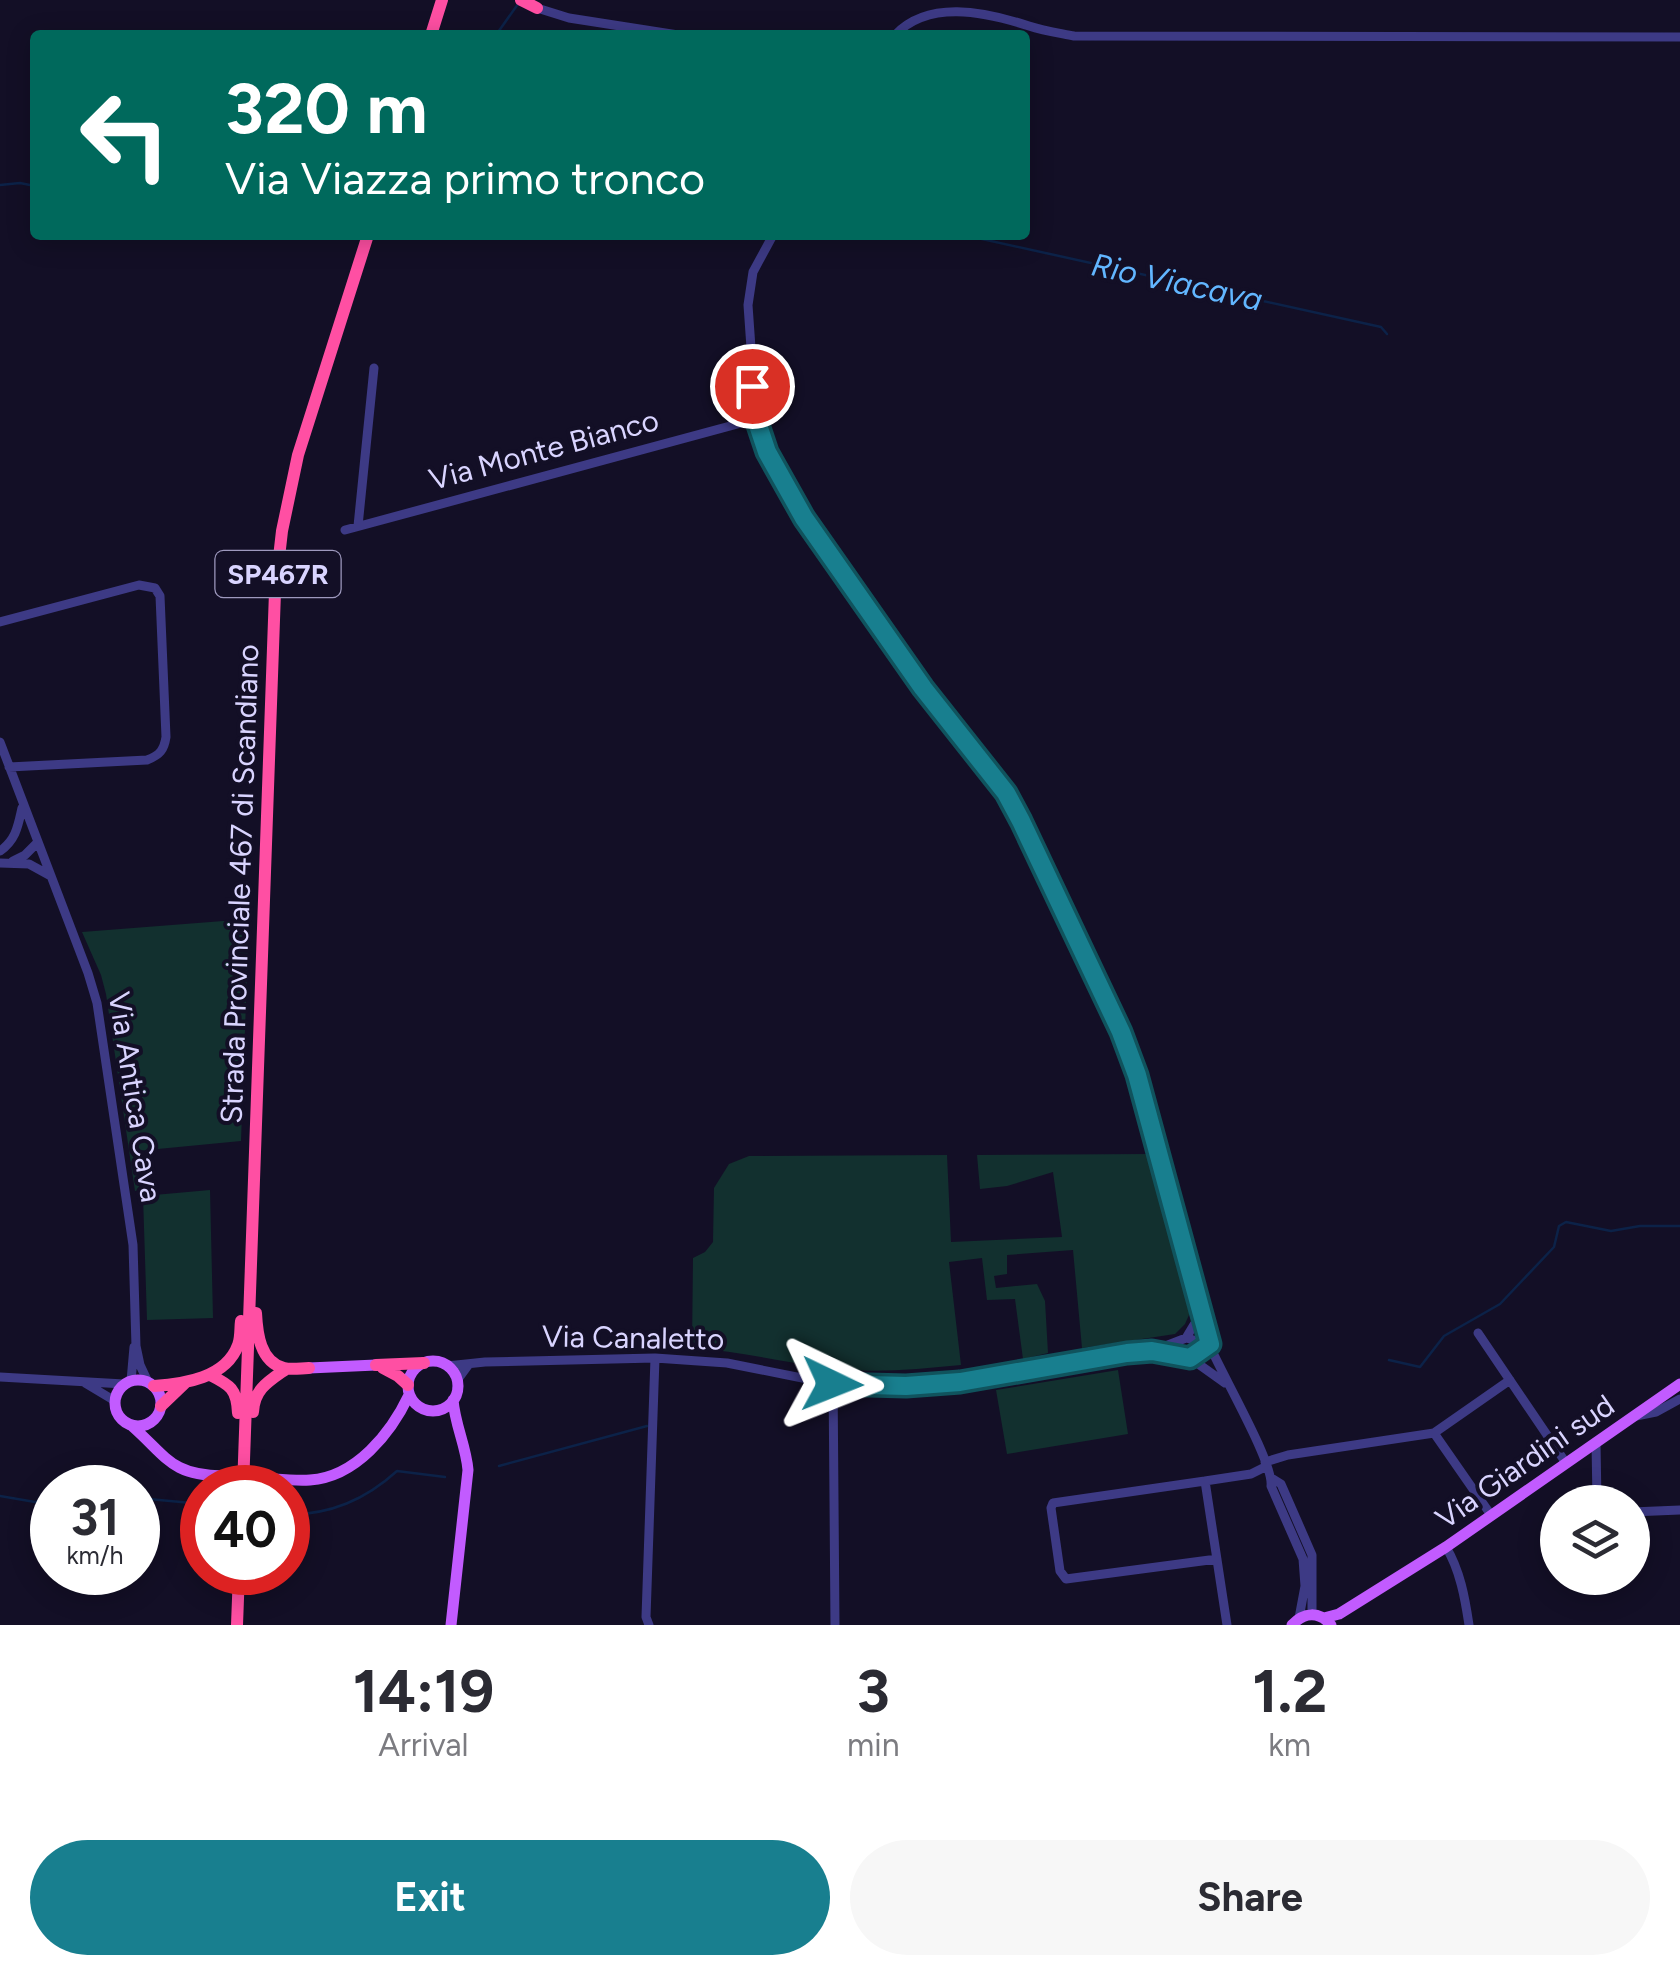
<!DOCTYPE html>
<style>
:root{--surface:#fff;--page:#f7f7f7;--text:#2b2b33;--muted:#7c7c81;--accent:#187f8f}
body{margin:0;font-family:Figtree,sans-serif;background:var(--page);color:var(--text);height:100vh;display:flex;flex-direction:column;font-size:38px;white-space:nowrap}
*{box-sizing:border-box;margin:0}
p{font-size:32px;color:var(--muted)}
.icon{flex:none;width:55px;height:55px;fill:none;stroke:currentColor;stroke-width:2;stroke-linecap:round;stroke-linejoin:round}
.map{position:relative;height:1625px;overflow:hidden}
.drawer{display:flex;flex-direction:column;background:var(--surface);flex:1}
.drawer>*{flex:none}
.banner{position:absolute;left:30px;top:30px;width:1000px;height:210px;border-radius:10px;box-shadow:0 5px 25px #0003;background:#00695c;color:#fff;overflow:hidden}
.tools{position:absolute;left:1540px;top:1485px;display:grid;gap:20px}
.tools a{display:grid;place-items:center;width:110px;height:110px;border-radius:50%;background:var(--surface);box-shadow:0 5px 25px #0003;font-size:50px}
.speed{position:absolute;left:30px;top:1465px;display:flex;gap:20px;font-size:50px;font-weight:700;text-align:center}
.speed>*{display:grid;place-content:center;width:130px;height:130px;border-radius:50%;background:var(--surface);box-shadow:0 5px 25px #0003;line-height:1}
.speed small{font-size:25px;font-weight:400}
.speed .limit{border:15px solid #d22;background:#fff;color:#111}
.pin{position:absolute;display:grid;place-items:center;width:85px;height:85px;color:#fff;margin:-42px;border:5px solid #fff;border-radius:50%;box-shadow:0 2px 10px #0007}
.me{position:absolute;width:110px;margin:-55px;rotate:92deg;stroke-linejoin:round;filter:drop-shadow(0 0 8px #0008)}
.turn{display:flex;align-items:center;gap:35px;height:210px;padding:0 30px;font-size:45px}
.turn .icon{width:130px;height:130px;stroke-width:2.5}
.turn b{display:block;font-size:70px;line-height:85px}
.eta{display:flex;justify-content:space-evenly;align-items:center;height:170px;text-align:center}
.eta b{font-size:60px;font-weight:700;line-height:70px}
.action{display:flex;gap:20px;margin-top:auto;padding:20px 30px}
.action a{flex:1;height:115px;border-radius:60px;background:var(--accent);color:#fff;font-size:40px;font-weight:700;line-height:115px;text-align:center}
.action a+a{background:var(--page);color:var(--text)}
.map>svg:first-child{display:block}
.green{fill:#12302f}
.lines{fill:none;stroke-linecap:round;stroke-linejoin:round}
.stream{stroke:#0c2248;stroke-width:2.5}
.minor{stroke:#3d3a85;stroke-width:9}
.major{stroke:#c25bff;stroke-width:11}
.highway{stroke:#ff4fa3;stroke-width:12}
.major-bridge{stroke:#c25bff;stroke-width:11}
.route-casing{stroke:#10535d;stroke-width:25}
.route{stroke:#187f8f;stroke-width:18}
.labels{text-anchor:middle;stroke-width:8;stroke-linejoin:round;paint-order:stroke}
.shield{fill:#130f26;stroke:#9e99be;stroke-width:2.5}
.shield-label{font-size:28px;font-weight:bold;fill:#d9d4ff}
.street-label{font-size:30px;fill:#d9d4ff;stroke:#130f26}
.water-label{font-size:32px;font-style:italic;fill:#62b6ff;stroke:#130f26}
</style>
<div class="map">
<svg width="1680" height="1625" viewBox="0 0 1680 1625">
<rect width="100%" height="100%" fill="#130f26"/>
<!-- green -->
<path class="green" d="M 249,919 L 241,1141 L 137,1151 L 142,1190 L 135,1191 L 106,994 L 101,975 L 82,932 Z
M 1152,1154 L 1192,1308 L 1185,1324 L 1175,1334 L 1082,1348 L 1073,1250 L 1007,1255 L 1007,1274 L 994,1276 L 996,1288 L 1037,1284 L 1045,1301 L 1048,1353 L 1023,1359 L 1015,1299 L 987,1300 L 982,1258 L 949,1262 L 961,1365 C 917,1369 873,1374 829,1368 C 783,1362 738,1351 692,1348 L 693,1258 L 705,1252 L 713,1242 L 714,1188 L 729,1164 L 749,1156 L 947,1155 L 951,1242 L 1062,1237 L 1053,1172 L 1007,1186 L 980,1189 L 977,1155 Z
M 210,1190 L 213,1318 L 147,1320 L 143,1196 Z
M 1118,1370 L 1128,1434 L 1007,1454 L 996,1390 Z"/>
<g class="lines">
<!-- stream -->
<path class="stream" d="M 496,35 L 518,4
M 0,185 L 20,183 L 35,186
M 964,235 L 1381,327 L 1387,334
M 1174,1349 L 1201,1346
M 1389,1360 L 1420,1367 L 1444,1336 L 1500,1304 L 1554,1247 L 1559,1226 L 1566,1222 L 1611,1231 L 1640,1226 L 1680,1226
M 499,1466 L 647,1426
M 0,1496 L 35,1502 L 52,1498
M 138,1498 L 202,1504
M 288,1515 C 331,1514 365,1500 397,1471 L 445,1477"/>
<!-- minor -->
<path class="minor" d="M 537,8 L 569,18 L 678,35
M 895,35 C 928,0 983,11 1029,26 C 1044,31 1059,33 1074,36 L 1680,37
M 773,235 L 753,272 L 748,305 L 756,419 L 767,452 L 804,517 L 848,583 L 923,687 L 1006,793 L 1121,1032 L 1137,1075 L 1209,1344 C 1221,1373 1274,1463 1271,1486 L 1303,1559 L 1305,1586 L 1299,1618
M 358,526 L 374,368
M 345,530 L 756,419
M 0,622 L 139,585 L 155,588 L 160,596 L 166,737 C 164,750 160,755 147,760 L 9,767
M 0,742 L 88,973 L 97,1003 L 133,1245 L 136,1346 L 140,1365 L 148,1382
M 0,851 C 16,840 18,826 22,808
M 13,861 L 25,855 L 37,843
M 0,863 L 29,864 L 49,875
M 1478,1333 L 1566,1463
M 1186,1338 L 1195,1323 L 1198,1311
M 1155,1350 L 1186,1338 L 1209,1344
M 447,1366 L 485,1362 L 655,1358 L 727,1363 L 832,1384 L 905,1387 L 960,1382 L 1127,1353 L 1152,1351 L 1190,1358 L 1225,1383
M 833,1376 L 835,1625
M 0,1377 L 124,1384
M 131,1381 L 134,1347
M 85,1383 L 115,1401
M 457,1388 L 458,1379 L 469,1364
M 1636,1416 L 1656,1412 L 1680,1399
M 1434,1433 L 1491,1515
M 1596,1443 L 1597,1502
M 1265,1462 L 1288,1455 L 1434,1433 L 1510,1380
M 1273,1479 L 1281,1484 L 1312,1555 L 1312,1614
M 1205,1481 L 1053,1503 L 1051,1508 L 1060,1571 L 1066,1579 L 1217,1559
M 1632,1512 L 1680,1510
M 1446,1547 C 1460,1570 1465,1598 1469,1625
M 649,1625 L 646,1617 L 655,1358
M 1227,1625 L 1205,1481 L 1251,1474 L 1267,1466"/>
<!-- major -->
<path class="major" d="M408 1386a25 25 0 1 1 50 0a25 25 0 1 1-50 0Z
M 309,1368 L 376,1365
M115 1403a23 23 0 1 1 46 0a23 23 0 1 1-46 0Z
M 132,1426 C 168,1458 171,1475 223,1476
M 262,1478 C 278,1479 294,1481 310,1480 C 356,1477 391,1433 409,1395
M 1324,1618 L 1339,1614 L 1446,1547 L 1680,1384
M 451,1625 L 468,1470 C 466,1446 455,1425 453,1400
M 1292,1625 C 1304,1612 1319,1611 1331,1625"/>
<!-- highway -->
<path class="highway" d="M 521,0 L 537,8
M 431,35 L 442,0
M 256,1313 C 257,1333 260,1362 284,1368 C 291,1370 302,1368 309,1368
M 376,1365 L 424,1363
M 383,1368 L 398,1376 L 408,1385
M 210,1375 C 230,1385 237,1389 238,1413
M 154,1386 C 184,1384 226,1378 238,1345 C 241,1338 240,1328 241,1321
M 161,1406 L 184,1384
M 253,1412 C 254,1389 269,1381 286,1369
M 243,1488 L 275,592 L 282,531 L 298,455 L 368,235
M 237,1625 L 239,1572"/>
<!-- major-bridge -->
<path class="major-bridge" d="M 223,1476 L 262,1478"/>
</g>
<g class="lines">
<defs>
<path id="route" d="M 752,386 L 756,419 L 767,452 L 804,518 L 923,688 L 1006,793 L 1021,821 L 1121,1032 L 1137,1075 L 1210,1344 L 1190,1358 L 1152,1351 L 1127,1353 L 960,1382 L 906,1386 L 832,1384"/>
</defs>
<!-- route casing -->
<use href="#route" class="route-casing"/>
<!-- route -->
<use href="#route" class="route"/>
</g>
<g class="labels">
<!-- shield labels -->
<rect class="shield" x="215.5" y="551" width="125" height="46" rx="8"/>
<g class="shield-label">
<text x="278" y="584">SP467R</text>
</g>
<!-- street labels -->
<g class="street-label">
<text transform="translate(544 450) rotate(-15)" y="10">Via Monte Bianco</text>
<text transform="translate(240 884) rotate(-88)" y="10">Strada Provinciale 467 di Scandiano</text>
<text transform="translate(135 1097) rotate(81)" y="10">Via Antica Cava</text>
<text transform="translate(633 1338) rotate(1)" y="10">Via Canaletto</text>
<text transform="translate(1525 1462) rotate(-35)" y="10">Via Giardini sud</text>
</g>
<!-- water labels -->
<g class="water-label">
<text transform="translate(1177 282) rotate(12)" y="11">Rio Viacava</text>
</g>
</g>
</svg>
<div class="tools">
<a><svg class="icon" aria-label="layers" viewBox="0 0 24 24"><path d="M12 4l9 5-9 5-9-5zM3 14l9 5 9-5"/></svg></a>
</div>
<div class="speed"><div>31<small>km/h</small></div><div class="limit">40</div></div>
<div class="pin" style="left:752px;top:386px;background:#d93025"><svg class="icon" aria-label="arrive" viewBox="0 0 24 24"><path d="M6 21V4h12l-3 4 3 4H6"/></svg></div>
<svg class="me" style="left:832px;top:1384px" viewBox="-20 -20 40 40"><path d="M0-17L14 15 0 8-14 15z" fill="#187f8f" stroke="#fff" stroke-width="4"/></svg>
<div class="banner">
<div class="turn"><svg class="icon" aria-label="left" viewBox="0 0 24 24"><path d="M17 20v-9H6M10 6l-5 5 5 5"/></svg><div><b>320 m</b>Via Viazza primo tronco</div></div>
</div>
</div>
<section class="drawer">
<div class="eta">
<div><b>14:19</b><p>Arrival</p></div>
<div><b>3</b><p>min</p></div>
<div><b>1.2</b><p>km</p></div>
</div>
<div class="action"><a>Exit</a><a>Share</a></div>
</section>
